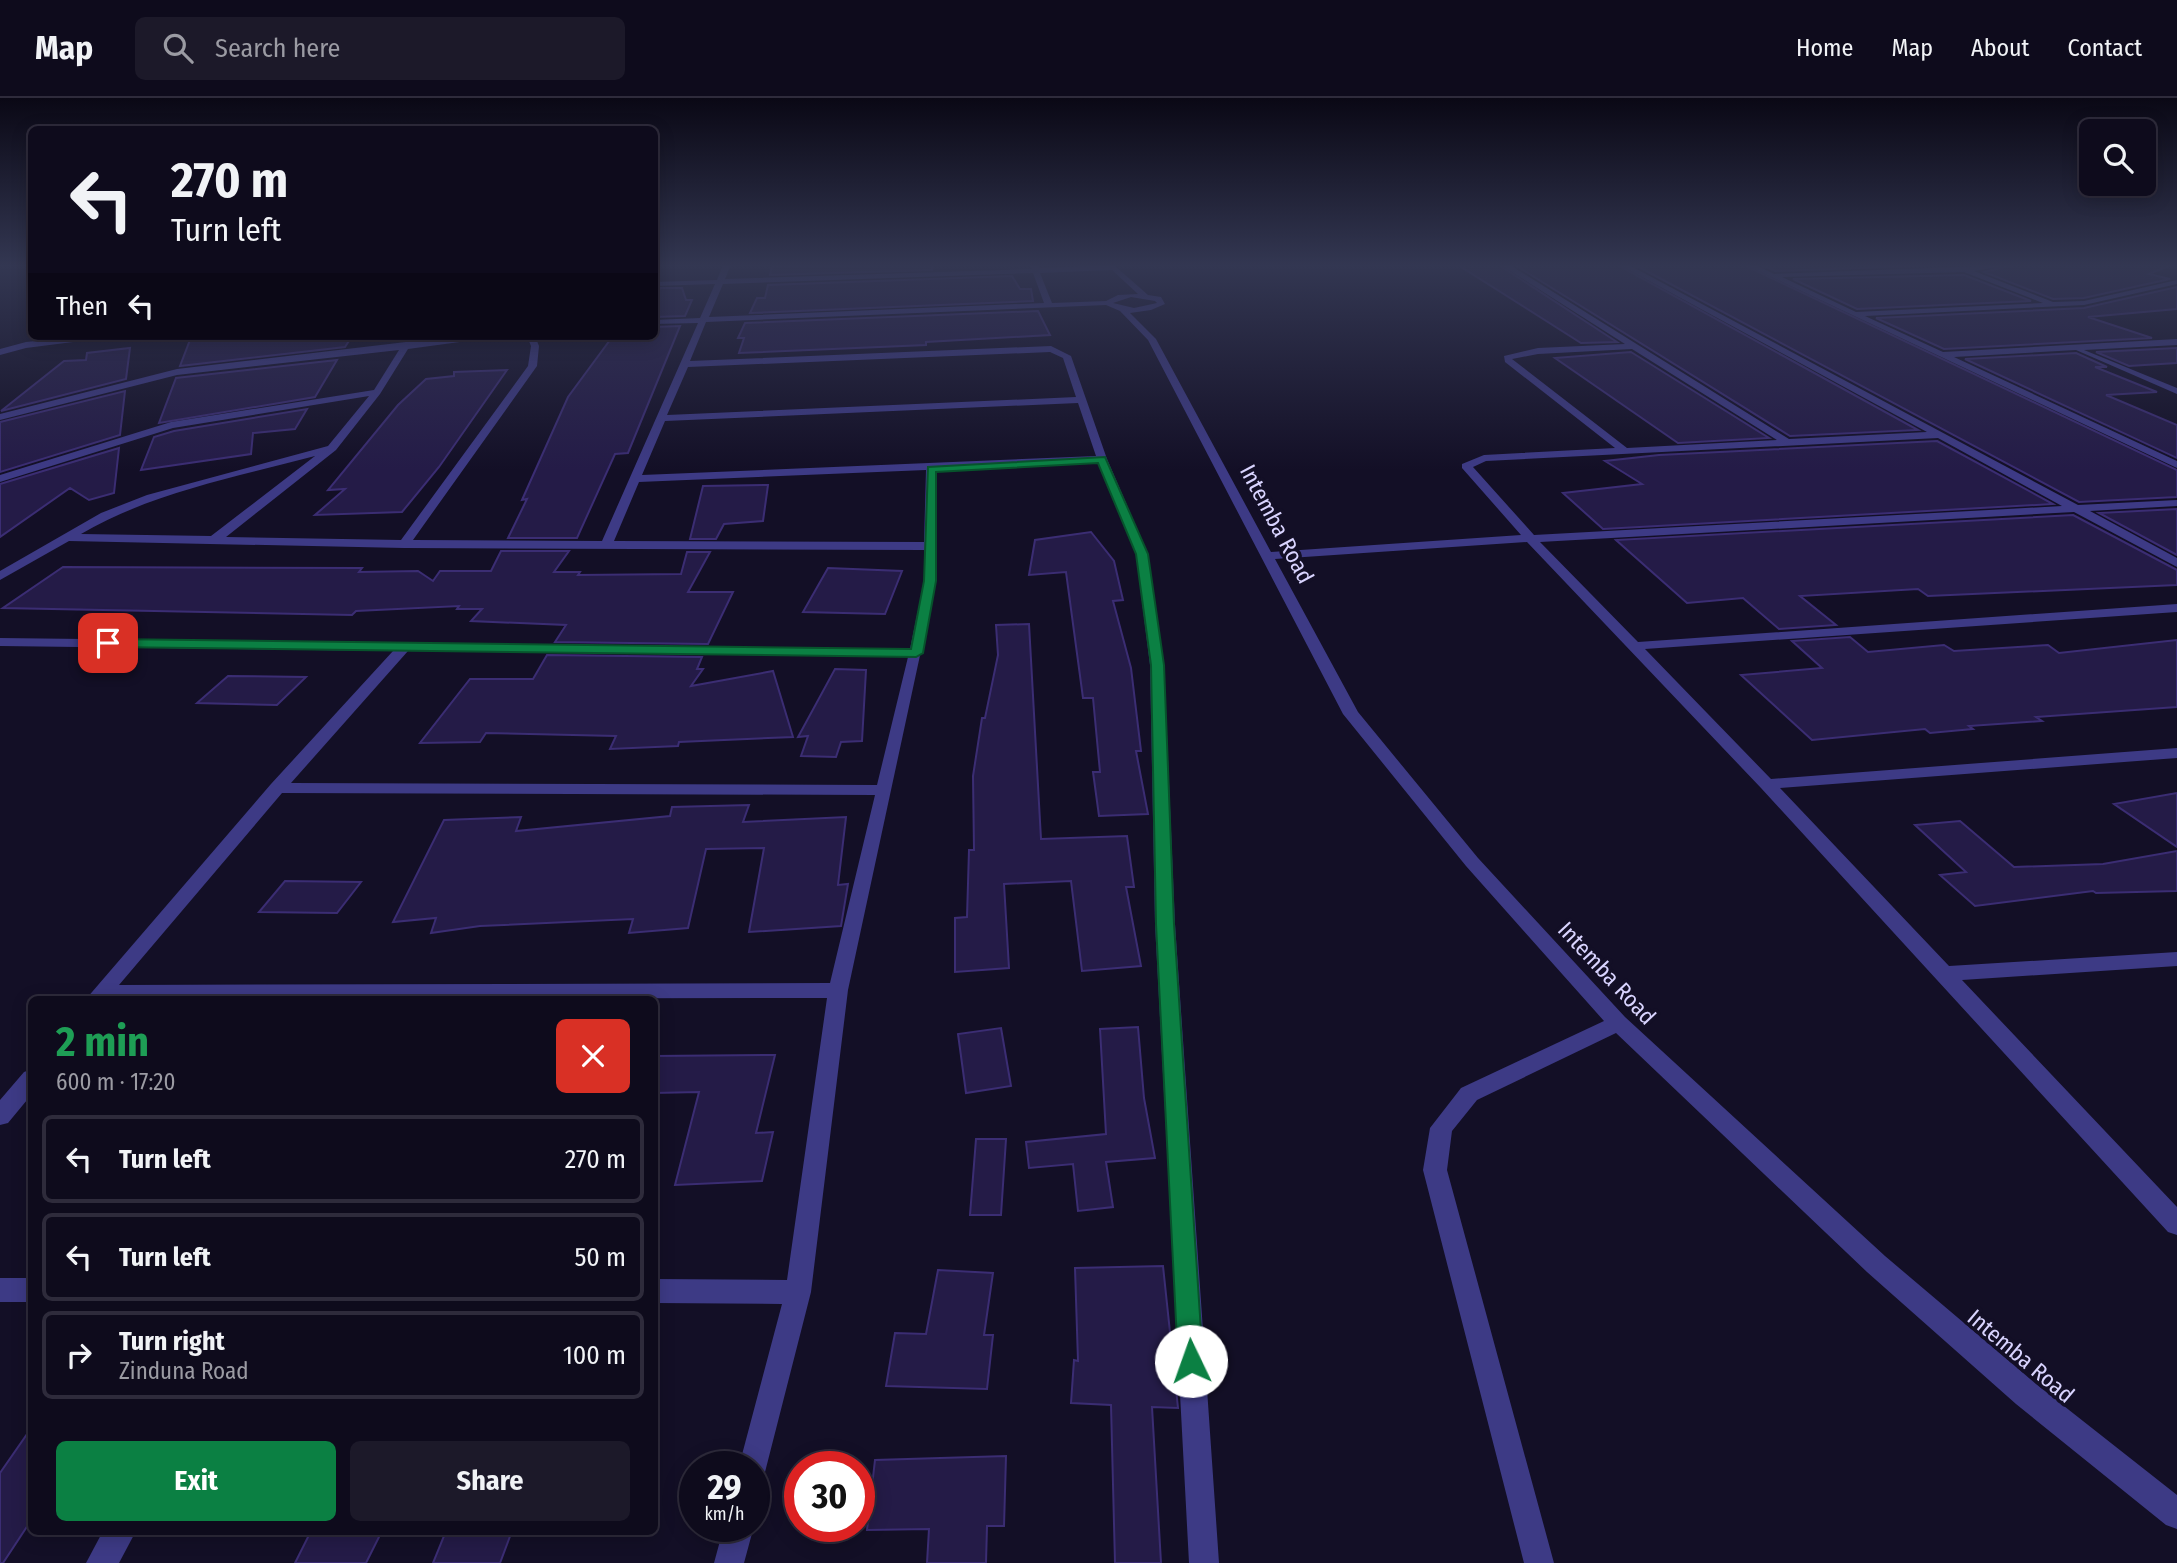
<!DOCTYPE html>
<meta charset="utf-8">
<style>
:root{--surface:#0e0b1c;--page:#1c1929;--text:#f1f3f6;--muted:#9b9ba3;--line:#2e2b3b;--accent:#0b8043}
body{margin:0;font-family:"Fira Sans Condensed",sans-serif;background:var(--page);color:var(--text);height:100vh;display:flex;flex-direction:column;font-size:26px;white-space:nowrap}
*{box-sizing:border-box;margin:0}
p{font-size:23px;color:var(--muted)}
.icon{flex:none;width:38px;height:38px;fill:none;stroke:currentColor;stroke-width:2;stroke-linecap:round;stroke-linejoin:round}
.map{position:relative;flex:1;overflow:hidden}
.sheet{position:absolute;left:28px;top:898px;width:630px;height:539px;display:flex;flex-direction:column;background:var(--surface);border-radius:10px;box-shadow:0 4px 18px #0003,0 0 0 2px var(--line)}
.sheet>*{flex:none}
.hud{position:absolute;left:28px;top:28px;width:630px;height:214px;border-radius:10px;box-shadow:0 4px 18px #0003,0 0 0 2px var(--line);background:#0e0b1c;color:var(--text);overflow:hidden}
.fabs{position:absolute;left:2079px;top:21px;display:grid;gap:14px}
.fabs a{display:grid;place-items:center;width:77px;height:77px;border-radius:10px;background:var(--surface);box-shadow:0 4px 18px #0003,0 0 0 2px var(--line);font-size:35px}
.speed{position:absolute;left:679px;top:1353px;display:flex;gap:14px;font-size:35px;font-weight:700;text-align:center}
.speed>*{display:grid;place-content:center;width:91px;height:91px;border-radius:50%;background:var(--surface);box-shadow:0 4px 18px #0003,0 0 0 2px var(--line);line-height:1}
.speed small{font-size:18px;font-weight:400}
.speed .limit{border:10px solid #d22;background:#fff;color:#111}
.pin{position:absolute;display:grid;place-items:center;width:60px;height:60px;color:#fff;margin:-30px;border-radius:14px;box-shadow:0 4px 10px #0006}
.me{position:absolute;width:77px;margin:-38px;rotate:357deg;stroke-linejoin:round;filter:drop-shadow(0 0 5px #0008)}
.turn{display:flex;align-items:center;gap:24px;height:147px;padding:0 28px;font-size:32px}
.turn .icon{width:91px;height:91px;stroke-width:2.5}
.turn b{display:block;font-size:49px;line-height:60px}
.then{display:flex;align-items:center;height:66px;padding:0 28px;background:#0003;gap:14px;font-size:26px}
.round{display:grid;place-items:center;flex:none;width:74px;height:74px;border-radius:10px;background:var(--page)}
.headline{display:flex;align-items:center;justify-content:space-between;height:119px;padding:0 28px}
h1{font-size:42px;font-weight:700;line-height:52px;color:#1e9e55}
.button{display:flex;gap:14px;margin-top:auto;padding:14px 28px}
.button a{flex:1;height:80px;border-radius:10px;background:var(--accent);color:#fff;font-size:28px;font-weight:700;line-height:80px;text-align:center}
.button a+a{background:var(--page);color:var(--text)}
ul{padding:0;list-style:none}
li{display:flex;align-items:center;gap:21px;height:88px;margin:0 14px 10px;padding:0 14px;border:4px solid var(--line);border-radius:10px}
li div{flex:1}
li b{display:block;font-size:26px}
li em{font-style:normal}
header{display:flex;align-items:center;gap:42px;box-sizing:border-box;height:98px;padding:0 35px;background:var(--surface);border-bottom:2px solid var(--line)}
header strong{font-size:33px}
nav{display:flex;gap:38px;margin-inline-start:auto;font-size:24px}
.search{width:490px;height:63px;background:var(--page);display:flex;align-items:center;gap:18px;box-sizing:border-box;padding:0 24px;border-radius:10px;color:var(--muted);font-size:26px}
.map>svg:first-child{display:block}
.building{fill:#241b47;stroke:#3b2d73;stroke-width:2}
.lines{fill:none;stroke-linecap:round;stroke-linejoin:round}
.minor{fill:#3d3a85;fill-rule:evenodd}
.route{fill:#0b8043;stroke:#07532c;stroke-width:2}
.labels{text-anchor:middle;stroke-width:7;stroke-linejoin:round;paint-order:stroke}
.street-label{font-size:23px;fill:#d9d4ff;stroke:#130f26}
</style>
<header>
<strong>Map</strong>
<div class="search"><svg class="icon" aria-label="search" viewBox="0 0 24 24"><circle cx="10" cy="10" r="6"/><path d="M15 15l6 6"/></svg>Search here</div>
<nav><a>Home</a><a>Map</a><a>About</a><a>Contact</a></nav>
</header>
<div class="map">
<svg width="2177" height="1465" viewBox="0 0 2177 1465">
<rect width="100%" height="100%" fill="#130f26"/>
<!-- building -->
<path class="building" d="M 932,167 L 932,172 L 770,177 L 772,168 Z
M 1458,167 L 1499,167 L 1617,244 L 1581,245 Z
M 1515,167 L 1618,167 L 1918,332 L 1790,338 Z
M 1635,167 L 1744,167 L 2177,372 L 2177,399 L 2079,404 Z
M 1762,167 L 1941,167 L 1775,173 Z
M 2013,167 L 2171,167 L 2149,176 L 2170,181 L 2084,200 L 2053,201 L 1984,174 Z
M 1964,177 L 2031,203 L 1857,211 L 1793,181 Z
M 1012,178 L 1020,191 L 1031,191 L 1033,203 L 750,215 L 757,200 L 765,200 L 768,187 Z
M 2177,189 L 2177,211 L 2088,219 L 2152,240 L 1944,251 L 1876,220 L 2084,210 Z
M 660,190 L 682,190 L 686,202 L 692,202 L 685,218 L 654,219 L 654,202 Z
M 1038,213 L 1050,237 L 926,244 L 926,247 L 739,255 L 744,240 L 738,240 L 745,225 Z
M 680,228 L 628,355 L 615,356 L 577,440 L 508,440 L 527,401 L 522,402 L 568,299 L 613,238 L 654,238 L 654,229 Z
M 221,238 L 352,238 L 345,249 L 180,268 L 190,242 Z
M 130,250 L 126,281 L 1,313 L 64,263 L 86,262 L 87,255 Z
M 2177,250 L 2177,265 L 2129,268 L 2096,254 Z
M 1631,254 L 1769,340 L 1678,345 L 1555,260 Z
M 2076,255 L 2107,269 L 2095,269 L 2157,294 L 2106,297 L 2177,327 L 2177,360 L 1965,261 Z
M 337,262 L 315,299 L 159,325 L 176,280 Z
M 507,272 L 439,369 L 402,414 L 315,417 L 345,391 L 328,392 L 398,307 L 426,281 L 454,278 L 454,274 Z
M 125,293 L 120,337 L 0,374 L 0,324 Z
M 307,311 L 295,331 L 253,335 L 251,356 L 141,372 L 154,339 L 174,333 Z
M 1937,343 L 2053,406 L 1603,431 L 1563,395 L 1642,386 L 1605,363 L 1659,357 Z
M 119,350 L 114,395 L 89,402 L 70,390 L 0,439 L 0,386 Z
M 768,387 L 763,423 L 724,426 L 716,441 L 690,441 L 703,388 Z
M 2177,411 L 2177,457 L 2099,415 Z
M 2073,417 L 2177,472 L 2177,487 L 1928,498 L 1918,491 L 1800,498 L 1836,527 L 1779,531 L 1743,500 L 1687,505 L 1616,442 Z
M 1091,434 L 1114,463 L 1123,502 L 1113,503 L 1131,570 L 1141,653 L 1136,653 L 1148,716 L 1099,718 L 1093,674 L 1100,674 L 1093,600 L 1083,600 L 1066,474 L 1029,477 L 1035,442 Z
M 501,453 L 569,453 L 554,474 L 580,474 L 578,477 L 681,476 L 687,454 L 710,454 L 688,494 L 733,494 L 708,546 L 555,544 L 566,527 L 471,523 L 482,511 L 457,511 L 459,508 L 356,513 L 352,517 L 3,510 L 63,469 L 362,470 L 359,474 L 418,473 L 433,483 L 440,473 L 491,473 Z
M 828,470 L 902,473 L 885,516 L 803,514 Z
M 1029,526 L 1041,741 L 1127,738 L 1134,789 L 1126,789 L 1141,868 L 1082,873 L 1071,783 L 1004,786 L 1009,870 L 955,874 L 955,820 L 967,819 L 969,752 L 974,752 L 973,678 L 982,620 L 985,620 L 998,557 L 996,527 Z
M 1850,539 L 1868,554 L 1944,547 L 1954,553 L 2048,547 L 2059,555 L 2177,542 L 2177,609 L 2036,619 L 2042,623 L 1969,628 L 1973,631 L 1930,635 L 1925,631 L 1812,642 L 1741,577 L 1822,570 L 1792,543 Z
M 547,557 L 702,559 L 697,571 L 703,571 L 691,588 L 773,573 L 793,639 L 679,644 L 678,648 L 610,651 L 616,638 L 486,635 L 480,644 L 420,645 L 470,581 L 533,581 Z
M 835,571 L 866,572 L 862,643 L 841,644 L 836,659 L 801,658 L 808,638 L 798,639 Z
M 228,578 L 306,579 L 277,607 L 197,605 Z
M 2177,695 L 2177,749 L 2114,706 Z
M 749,707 L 743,724 L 846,719 L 838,787 L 848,786 L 841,828 L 749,834 L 764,750 L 706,751 L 688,830 L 629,835 L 633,821 L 480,828 L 431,835 L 436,820 L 393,824 L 444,722 L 521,719 L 516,733 L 670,718 L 672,709 Z
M 1960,723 L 2014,769 L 2103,766 L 2177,753 L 2177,793 L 2096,795 L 2093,793 L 1975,808 L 1940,777 L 1966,774 L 1915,727 Z
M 285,783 L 361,784 L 337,815 L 259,814 Z
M 1138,929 L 1144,1000 L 1155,1060 L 1106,1064 L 1113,1109 L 1078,1113 L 1073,1066 L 1029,1070 L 1026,1044 L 1106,1036 L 1100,931 Z
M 1001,930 L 1011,988 L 966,995 L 958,936 Z
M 775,957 L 756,1035 L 773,1034 L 762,1083 L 675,1087 L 699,994 L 654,995 L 654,958 Z
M 976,1041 L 1006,1041 L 1001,1117 L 970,1117 Z
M 1163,1168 L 1178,1310 L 1152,1309 L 1161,1465 L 1115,1465 L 1111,1307 L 1071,1305 L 1074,1262 L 1078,1263 L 1075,1170 Z
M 938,1172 L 993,1175 L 984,1237 L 993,1237 L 987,1291 L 886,1288 L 895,1235 L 926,1236 Z
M 32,1329 L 32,1421 L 3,1465 L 0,1465 L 0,1375 Z
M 1006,1358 L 1004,1428 L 987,1428 L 986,1465 L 927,1465 L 929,1431 L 867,1432 L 875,1362 Z
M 311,1433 L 382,1433 L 366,1465 L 295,1465 Z
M 446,1433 L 512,1433 L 500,1465 L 433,1465 Z"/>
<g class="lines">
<!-- minor -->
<path class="minor" d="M 723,167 L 731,167 L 725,181 L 1032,171 L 1030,167 L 1038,167 L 1039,170 L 1114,167 L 1148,197 L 1161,199 L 1165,206 L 1151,212 L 1130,215 L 1156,241 L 1271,454 L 1521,437 L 1462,370 L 1462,366 L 1484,357 L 1615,350 L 1505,264 L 1504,258 L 1538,250 L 1625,246 L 1501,167 L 1510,167 L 1789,341 L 1927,334 L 1620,167 L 1629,167 L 2078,407 L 2177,402 L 2177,408 L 2090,413 L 2177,460 L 2177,469 L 2074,414 L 1540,444 L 1638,544 L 2177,506 L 2177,514 L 1645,551 L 1771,681 L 2177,650 L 2177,660 L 1780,690 L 1949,868 L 2177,854 L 2177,868 L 1962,882 L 2177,1109 L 2177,1137 L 2168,1134 L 1761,690 L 1527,444 L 1275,461 L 1358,614 L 1478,760 L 1625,919 L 1885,1158 L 2036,1286 L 2177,1397 L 2177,1431 L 2166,1427 L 2016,1306 L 1867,1174 L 1616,935 L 1477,1002 L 1452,1033 L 1447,1072 L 1554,1465 L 1524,1465 L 1423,1072 L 1430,1030 L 1461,990 L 1604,923 L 1466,768 L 1343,616 L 1148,242 L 1120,213 L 1106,207 L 706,224 L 690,263 L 1051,248 L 1071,258 L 1107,361 L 1148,456 L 1164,567 L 1175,826 L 1219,1465 L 1189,1465 L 1155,826 L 1150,567 L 1136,456 L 1098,364 L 936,371 L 936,483 L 848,892 L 811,1194 L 764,1378 L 754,1382 L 754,1368 L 739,1368 L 782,1206 L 654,1205 L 654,1181 L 787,1182 L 827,900 L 86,901 L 271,686 L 393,553 L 0,548 L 0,540 L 910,551 L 924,483 L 924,452 L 404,450 L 69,443 L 0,482 L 0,473 L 101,415 L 147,397 L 328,348 L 369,298 L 173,330 L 0,384 L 0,377 L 171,324 L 374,292 L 399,252 L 177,277 L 0,322 L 0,316 L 177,271 L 406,244 L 504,238 L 408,251 L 380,296 L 336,352 L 226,439 L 401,442 L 528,268 L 531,248 L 527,238 L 535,238 L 539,248 L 537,268 L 413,442 L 602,443 L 698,225 L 654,226 L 654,222 L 700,220 L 715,186 L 654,188 L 654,184 L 717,182 ZM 1112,172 L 1138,196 L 1118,197 L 1106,203 L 1052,205 L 1040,175 ZM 1033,175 L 1044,205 L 709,219 L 723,186 ZM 1131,199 L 1155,203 L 1157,205 L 1134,210 L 1113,205 ZM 1632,251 L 1777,342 L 1627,350 L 1512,261 L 1538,256 ZM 1050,254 L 1063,260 L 1076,299 L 667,317 L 688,269 ZM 1078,305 L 1096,358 L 642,377 L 665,323 ZM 1938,340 L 2062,408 L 1534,437 L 1473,369 L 1486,363 ZM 315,358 L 211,438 L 81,436 C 153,394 237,379 315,358 ZM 926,372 L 924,444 L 614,443 L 639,384 ZM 408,553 L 908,559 L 877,687 L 291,685 ZM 282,695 L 875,697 L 830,885 L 119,887 Z
M 1746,167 L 1756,167 L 1774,176 L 2010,167 L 1974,173 L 2053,204 L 2084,203 L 2177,182 L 2177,186 L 2084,207 L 1865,218 L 1943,254 L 2177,241 L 2177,247 L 2084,252 L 2177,290 L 2177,296 L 2076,252 L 1954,259 L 2177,363 L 2177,370 ZM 1964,174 L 2043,205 L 1856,214 L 1782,179 Z
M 90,238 L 120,238 L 26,250 L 0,257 L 0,251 L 26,244 Z
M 32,971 L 32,996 L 8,1025 L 0,1027 L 0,1002 L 24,974 Z
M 0,1180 L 32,1180 L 32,1204 L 0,1204 Z
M 724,1428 L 754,1428 L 744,1465 L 714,1465 Z
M 103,1433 L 136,1433 L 119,1465 L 86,1465 Z"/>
</g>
<!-- sky -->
<linearGradient id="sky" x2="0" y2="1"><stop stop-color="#0a0815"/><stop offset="0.45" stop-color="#333752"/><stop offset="1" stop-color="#333752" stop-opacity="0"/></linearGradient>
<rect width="2177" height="372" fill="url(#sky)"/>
<!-- route -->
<path class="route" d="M 1105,359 L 1148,456 L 1164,567 L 1174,826 L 1203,1263 L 1200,1272 L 1191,1275 L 1182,1272 L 1178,1263 L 1156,826 L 1151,567 L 1136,456 L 1098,365 L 936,374 L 936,483 L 923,555 L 916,559 L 108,549 L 102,545 L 108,541 L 911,551 L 924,483 L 928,369 Z"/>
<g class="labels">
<!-- street labels -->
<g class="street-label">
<text transform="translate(1277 426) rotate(62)" y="8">Intemba Road</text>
<text transform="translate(1607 875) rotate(47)" y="8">Intemba Road</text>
<text transform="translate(2021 1258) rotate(40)" y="8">Intemba Road</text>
</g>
</g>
</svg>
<div class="fabs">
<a><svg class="icon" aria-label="search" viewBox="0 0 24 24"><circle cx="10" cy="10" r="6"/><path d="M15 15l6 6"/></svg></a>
</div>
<div class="speed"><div>29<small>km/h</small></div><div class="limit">30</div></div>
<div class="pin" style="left:108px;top:545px;background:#d93025"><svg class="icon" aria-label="arrive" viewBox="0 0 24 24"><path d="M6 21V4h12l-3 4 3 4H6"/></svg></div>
<svg class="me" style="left:1191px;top:1263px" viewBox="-20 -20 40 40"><circle r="19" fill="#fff"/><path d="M0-13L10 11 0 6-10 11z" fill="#0b8043"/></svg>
<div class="hud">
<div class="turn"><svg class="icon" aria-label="left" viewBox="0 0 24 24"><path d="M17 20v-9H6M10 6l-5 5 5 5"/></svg><div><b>270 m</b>Turn left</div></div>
<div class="then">Then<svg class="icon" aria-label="left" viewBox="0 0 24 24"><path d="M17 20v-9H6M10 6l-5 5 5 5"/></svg></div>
</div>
<section class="sheet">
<div class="headline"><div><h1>2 min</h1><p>600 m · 17:20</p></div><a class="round" style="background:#d93025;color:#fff"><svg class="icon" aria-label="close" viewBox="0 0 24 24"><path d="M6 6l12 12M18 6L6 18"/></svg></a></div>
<ul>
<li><svg class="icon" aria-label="left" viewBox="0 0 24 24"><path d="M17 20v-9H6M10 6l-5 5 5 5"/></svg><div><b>Turn left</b></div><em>270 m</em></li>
<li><svg class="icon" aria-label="left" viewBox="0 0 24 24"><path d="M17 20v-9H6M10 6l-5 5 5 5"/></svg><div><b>Turn left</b></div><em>50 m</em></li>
<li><svg class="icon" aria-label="right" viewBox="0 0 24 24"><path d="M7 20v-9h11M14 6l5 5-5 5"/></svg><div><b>Turn right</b><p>Zinduna Road</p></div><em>100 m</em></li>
</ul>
<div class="button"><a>Exit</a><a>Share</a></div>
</section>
</div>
